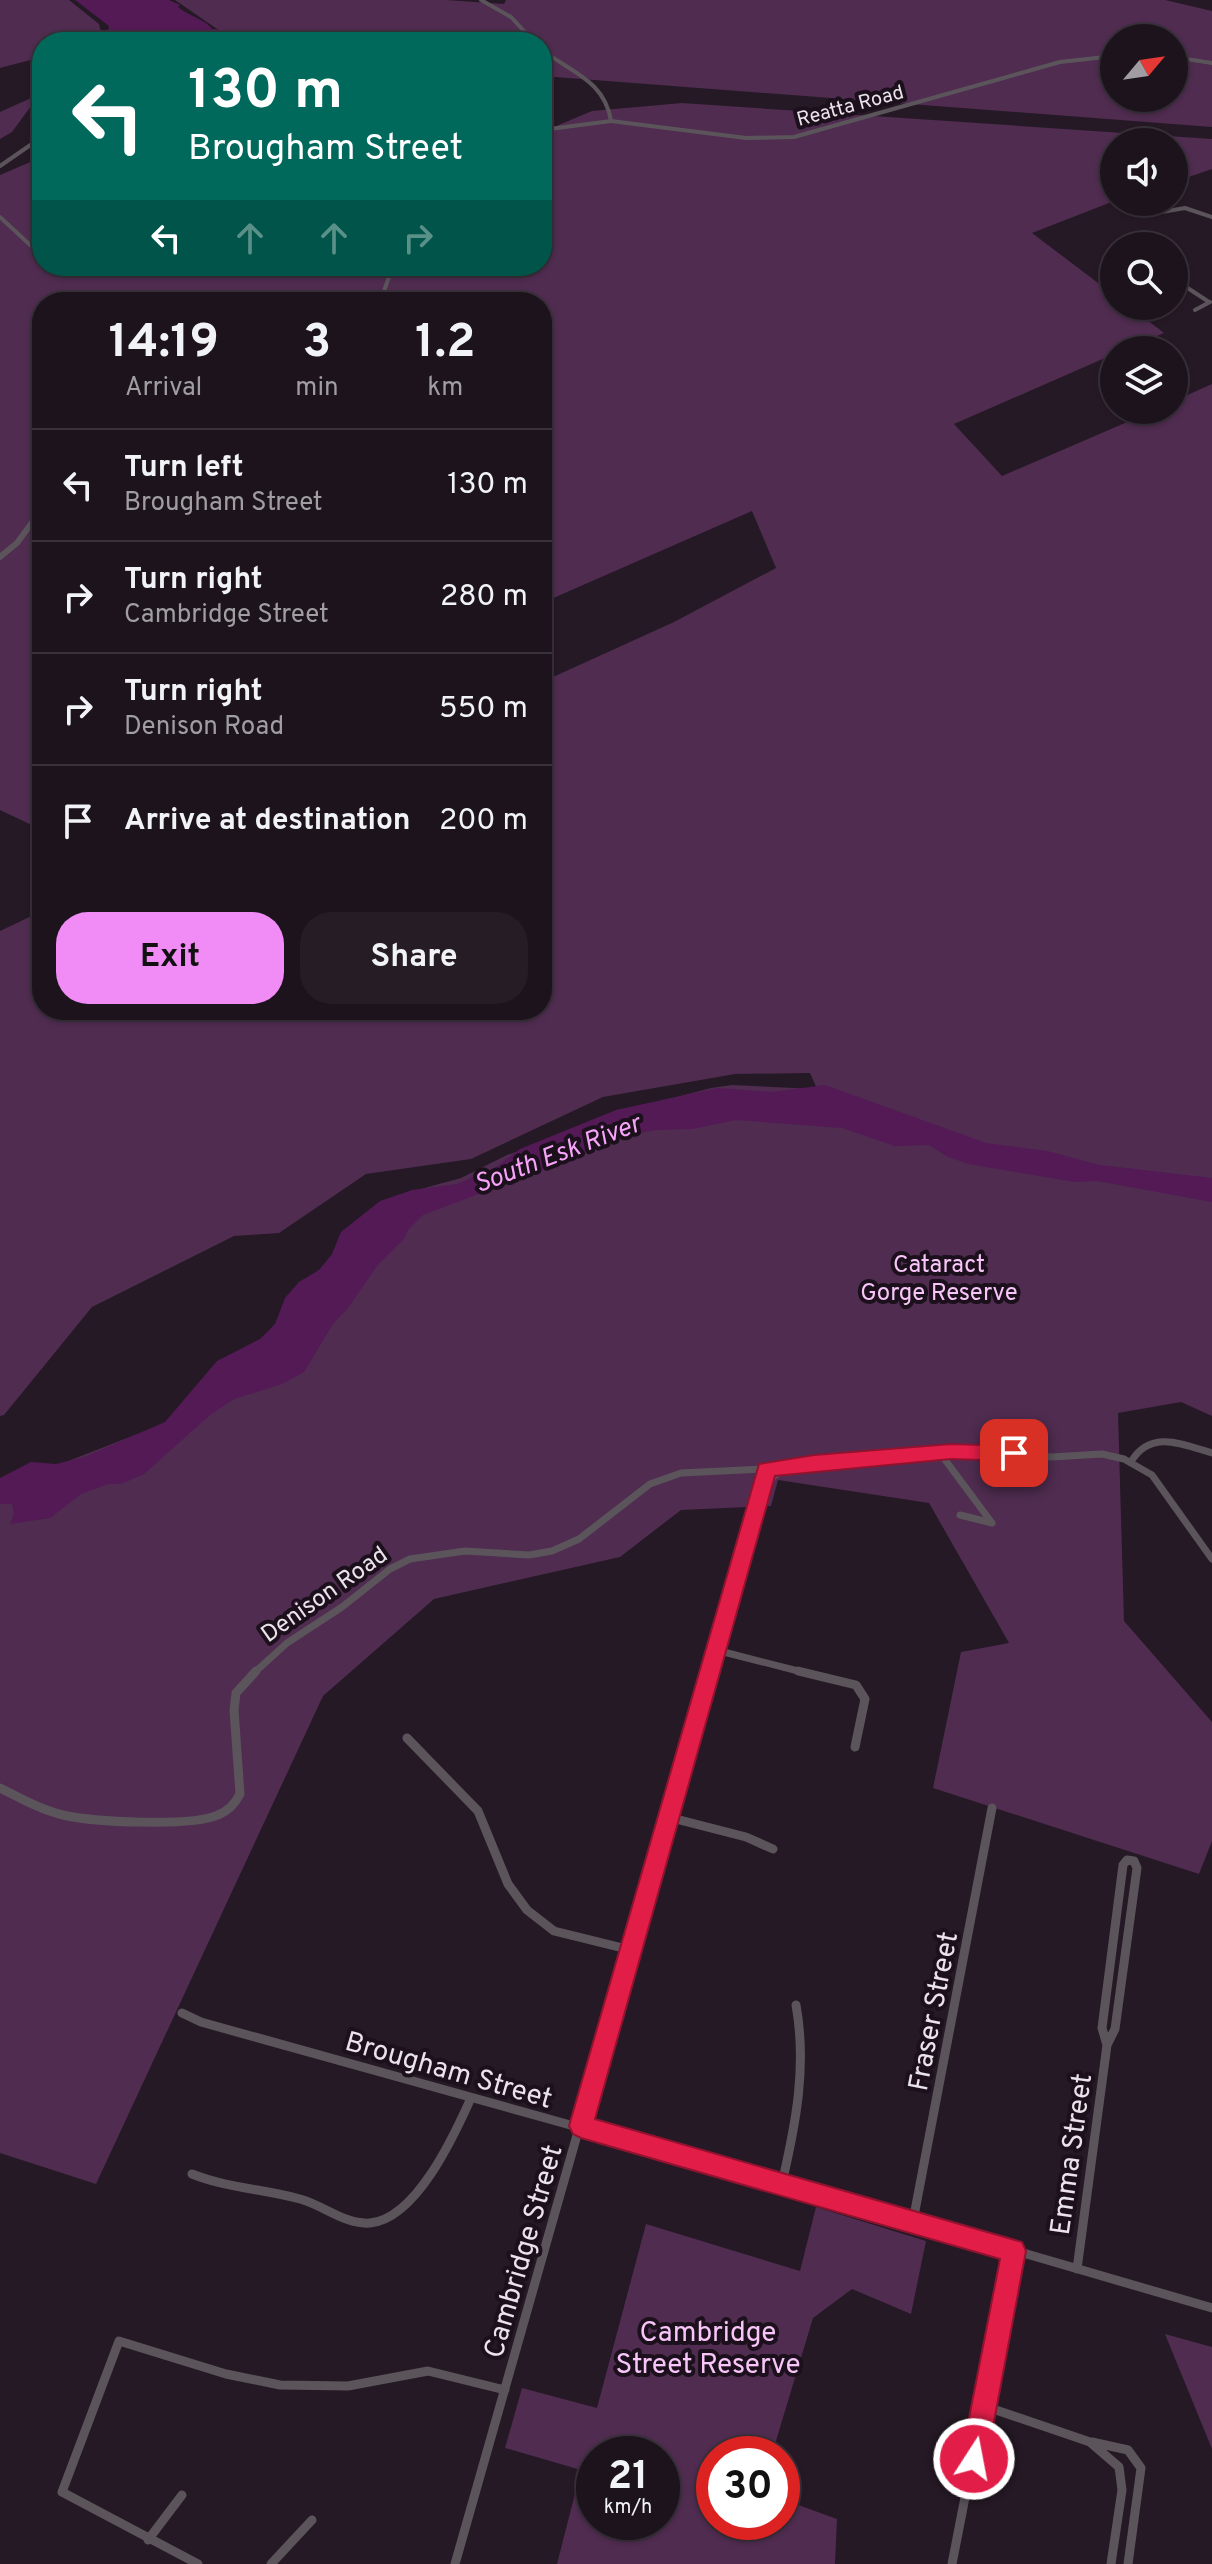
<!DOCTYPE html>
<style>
:root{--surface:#1c131c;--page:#251c25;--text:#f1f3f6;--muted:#a09ea3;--line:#3a323b;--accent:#f18bf5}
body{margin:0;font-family:Overpass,sans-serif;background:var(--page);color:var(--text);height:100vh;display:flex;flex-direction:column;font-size:30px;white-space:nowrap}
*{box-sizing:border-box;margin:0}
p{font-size:26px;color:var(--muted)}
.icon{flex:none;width:44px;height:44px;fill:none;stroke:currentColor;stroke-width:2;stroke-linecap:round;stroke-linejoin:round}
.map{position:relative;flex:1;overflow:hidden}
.details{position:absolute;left:32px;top:292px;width:520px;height:728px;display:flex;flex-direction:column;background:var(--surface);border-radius:32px;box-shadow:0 2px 6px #0004,0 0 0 2px var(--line)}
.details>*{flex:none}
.hud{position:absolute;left:32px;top:32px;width:520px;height:244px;border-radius:32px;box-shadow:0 2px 6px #0004,0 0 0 2px var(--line);background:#00695c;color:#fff;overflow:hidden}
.needle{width:52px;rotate:61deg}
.controls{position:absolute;left:1100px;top:24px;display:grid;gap:16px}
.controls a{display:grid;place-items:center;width:88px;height:88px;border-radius:50%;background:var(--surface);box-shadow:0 2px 6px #0004,0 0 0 2px var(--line);font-size:40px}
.speed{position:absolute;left:576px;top:2436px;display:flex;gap:16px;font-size:40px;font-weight:700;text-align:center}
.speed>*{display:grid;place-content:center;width:104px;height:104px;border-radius:50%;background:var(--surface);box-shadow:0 2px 6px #0004,0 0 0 2px var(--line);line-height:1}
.speed small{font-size:20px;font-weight:400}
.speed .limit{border:12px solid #d22;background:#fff;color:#111}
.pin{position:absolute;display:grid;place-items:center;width:68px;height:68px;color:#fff;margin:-34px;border-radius:16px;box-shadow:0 4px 12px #0006}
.me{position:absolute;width:88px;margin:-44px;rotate:11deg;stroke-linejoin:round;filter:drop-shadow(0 0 6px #0008)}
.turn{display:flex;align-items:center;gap:28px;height:168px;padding:0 24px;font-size:36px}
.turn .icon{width:104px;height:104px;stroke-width:2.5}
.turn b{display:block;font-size:56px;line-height:68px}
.lanes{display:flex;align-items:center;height:76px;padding:0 24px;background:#0003;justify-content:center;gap:40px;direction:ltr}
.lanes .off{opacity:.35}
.eta{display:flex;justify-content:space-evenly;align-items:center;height:136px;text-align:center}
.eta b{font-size:48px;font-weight:700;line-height:56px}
.primary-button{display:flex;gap:16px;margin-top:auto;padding:16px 24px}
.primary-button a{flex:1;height:92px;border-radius:32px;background:var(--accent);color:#111;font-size:32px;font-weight:700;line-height:92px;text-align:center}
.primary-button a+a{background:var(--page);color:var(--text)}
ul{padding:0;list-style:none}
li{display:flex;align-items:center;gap:24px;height:112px;padding:0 24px;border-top:2px solid var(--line)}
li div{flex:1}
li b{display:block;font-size:30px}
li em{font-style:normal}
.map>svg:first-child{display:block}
.green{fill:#4f2c50;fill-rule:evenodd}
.water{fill:#531a56}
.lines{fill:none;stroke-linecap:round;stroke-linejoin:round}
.minor-far3{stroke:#5b555b;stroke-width:4}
.minor-far2{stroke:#5b555b;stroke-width:6}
.minor-far1{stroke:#5b555b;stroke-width:7}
.minor{stroke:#5b555b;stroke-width:9}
.route{fill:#e11d48;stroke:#92132f;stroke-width:2}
.labels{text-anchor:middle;stroke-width:8;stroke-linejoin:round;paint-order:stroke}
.far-street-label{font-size:20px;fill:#ebe3eb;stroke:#1b101b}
.park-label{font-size:24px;fill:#f8c5f9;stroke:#1b101b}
.street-label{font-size:24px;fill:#ebe3eb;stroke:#1b101b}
.water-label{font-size:26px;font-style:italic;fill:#f7a3f9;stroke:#1b101b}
.near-street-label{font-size:28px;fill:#ebe3eb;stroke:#1b101b}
.near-park-label{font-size:28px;fill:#f8c5f9;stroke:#1b101b}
</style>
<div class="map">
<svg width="1212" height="2564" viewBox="0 0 1212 2564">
<rect width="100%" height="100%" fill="#251925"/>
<!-- green -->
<path class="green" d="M 0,0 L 69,0 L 99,24 L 104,42 L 42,42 L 42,57 L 0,68 Z
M 175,0 L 446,0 L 504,4 L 506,0 L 1165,0 L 1212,11 L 1212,127 L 542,76 L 542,42 L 236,42 ZM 1114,38 L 1174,38 L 1174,98 L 1114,98 Z
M 40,94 L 12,132 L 0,139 L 0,112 Z
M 682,103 L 1212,139 L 1212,169 L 1174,182 L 1174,142 L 1114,142 L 1114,201 L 1032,233 L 1114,295 L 1114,306 L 1129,306 L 1164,333 L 1124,350 L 1114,350 L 1114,354 L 954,424 L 1002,476 L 1155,410 L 1174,410 L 1174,401 L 1212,384 L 1212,1416 L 1181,1402 L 1118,1413 L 1124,1621 L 1212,1722 L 1212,1841 L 1199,1874 L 933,1788 L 961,1652 L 1009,1643 L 929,1503 L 778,1480 L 771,1506 L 681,1510 L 620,1557 L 434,1599 L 323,1696 L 96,2184 L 0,2153 L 0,1478 L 58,1465 L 235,1396 L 410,1192 L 461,1178 L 507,1155 L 642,1106 L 711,1088 L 732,1085 L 817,1089 L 810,1073 L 735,1074 L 603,1097 L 471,1159 L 366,1174 L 279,1233 L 234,1236 L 92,1307 L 4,1415 L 0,1416 L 0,931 L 42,911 L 42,1010 L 542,1010 L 542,682 L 674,622 L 776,568 L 752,511 L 542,603 L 542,302 L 42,302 L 42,821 L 36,827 L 0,810 L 0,175 L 42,157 L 42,266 L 542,266 L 542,132 L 592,111 Z
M 816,2207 L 926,2241 L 911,2314 L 852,2289 L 813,2318 L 772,2454 L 714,2454 L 714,2522 L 782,2522 L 782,2499 L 837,2519 L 835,2564 L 557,2564 L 581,2470 L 505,2448 L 522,2388 L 597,2408 L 646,2224 L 800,2271 ZM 662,2454 L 662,2522 L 594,2522 L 594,2454 Z
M 1165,2334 L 1212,2347 L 1212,2449 Z"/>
<!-- water -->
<path class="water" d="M 75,0 L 169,0 L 180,5 L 178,7 C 188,16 205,19 212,29 L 217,29 L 220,41 L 105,42 L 109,26 Z
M 825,1085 L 986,1143 L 1047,1151 L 1100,1165 L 1212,1178 L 1212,1202 L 1097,1181 L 1074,1182 L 969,1164 L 948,1157 L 929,1145 L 895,1146 L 842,1128 L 736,1120 L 692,1129 L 656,1130 L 612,1138 L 564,1162 L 423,1215 L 408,1230 L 404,1239 L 377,1266 L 348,1308 L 333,1324 L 304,1372 L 282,1384 L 234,1399 L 210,1415 L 144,1474 L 121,1484 L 108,1484 L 81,1494 L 50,1518 L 10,1524 L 14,1514 L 12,1504 L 0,1504 L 0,1478 L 31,1462 L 56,1464 L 84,1457 L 165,1422 L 217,1361 L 260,1339 L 275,1324 L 285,1298 L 299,1282 L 319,1270 L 332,1254 L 341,1232 L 380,1201 L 412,1190 L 457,1184 L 496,1167 L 520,1149 L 616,1110 L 717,1088 L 772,1092 Z"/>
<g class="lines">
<!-- minor-far3 -->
<path class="minor-far3" d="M 481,0 L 511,17 L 534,42
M 542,50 C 571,72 605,81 611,121
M 1174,57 L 1212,63
M 542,130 L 611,121 L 746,138 L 794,137 L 1060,62 L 1114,56
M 0,166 L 42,137
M 1156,213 L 1185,208 L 1212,217
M 0,217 L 42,256
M 1174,279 L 1209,302
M 380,302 L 393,266
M 1195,310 L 1210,302"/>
<!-- minor-far2 -->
<path class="minor-far2" d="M 0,557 L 17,543 L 42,509"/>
<!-- minor-far1 -->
<path class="minor-far1" d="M 940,1453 L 992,1523
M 1131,1462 C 1150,1429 1182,1444 1212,1453
M 765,1488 L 774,1476 L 788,1468
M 960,1515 L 992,1523
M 716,1650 L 806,1673
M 254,1673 L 287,1643 L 342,1607 L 390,1569 L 410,1559 L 465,1551 L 529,1555 L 552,1551 L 579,1539 L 650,1484 L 681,1473 L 766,1469 L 951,1452 L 983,1451 L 1052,1457 L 1102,1454 L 1124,1459 L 1152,1475 L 1212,1559
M 708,1673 L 763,1490 L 766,1469"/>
<!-- minor -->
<path class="minor" d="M 798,1671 L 856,1685 L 865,1699 L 855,1747
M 407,1738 L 478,1811 L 508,1884 L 527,1910 L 554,1931 L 631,1950
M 0,1788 C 20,1798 41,1810 63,1815 C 93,1822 191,1827 218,1815 C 228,1811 235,1804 240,1794 L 234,1710 L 236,1693 L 256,1671
M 668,1817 L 746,1837 L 773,1849
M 1127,1860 L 1134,1861 L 1137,1868 L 1115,2029 L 1107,2045 L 1102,2028 L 1123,1865 Z
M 182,2013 L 201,2022 L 574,2126 L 588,2126 L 1212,2308
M 192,2174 C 227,2188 264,2189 300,2199 C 323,2205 345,2225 370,2223 C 416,2219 454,2136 471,2098
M 782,2183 C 796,2123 807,2066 796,2005
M 913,2221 L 992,1808
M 1077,2269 L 1107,2045
M 984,2406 L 1090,2442 L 1119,2467 L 1122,2490 L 1111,2564
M 1092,2442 L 1128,2450 L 1141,2468 L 1128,2564
M 148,2540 L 182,2495
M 198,2564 L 62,2492 L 119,2341 L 226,2374 L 280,2385 L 348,2386 L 428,2371 L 505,2390
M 271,2564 L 312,2520
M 455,2564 L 709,1671
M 952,2564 L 1013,2251"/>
</g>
<!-- route -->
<path class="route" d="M 951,1444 L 1014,1446 L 1021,1448 L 1024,1453 L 1021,1459 L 1014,1461 L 951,1459 L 775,1476 L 595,2119 L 1022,2242 L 1026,2251 L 987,2459 L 983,2468 L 974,2472 L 964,2468 L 961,2459 L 1000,2259 L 581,2138 L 573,2134 L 569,2126 L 759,1464 L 814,1455 Z"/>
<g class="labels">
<!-- far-street labels -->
<g class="far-street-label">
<text transform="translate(850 105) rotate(-15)" y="7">Reatta Road</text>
</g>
<!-- park labels -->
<g class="park-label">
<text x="939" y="1272">Cataract<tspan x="939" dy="28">Gorge Reserve</tspan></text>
</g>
<!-- street labels -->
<g class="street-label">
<text transform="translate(324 1594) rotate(-35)" y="8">Denison Road</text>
</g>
<!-- water labels -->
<g class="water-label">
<text transform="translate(557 1153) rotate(-21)" y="9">South Esk River</text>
</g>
<!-- near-street labels -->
<g class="near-street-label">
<text transform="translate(932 2011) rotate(-79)" y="10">Fraser Street</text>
<text transform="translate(449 2069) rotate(16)" y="10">Brougham Street</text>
<text transform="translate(1070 2154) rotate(-82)" y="10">Emma Street</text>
<text transform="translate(522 2251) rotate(-74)" y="10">Cambridge Street</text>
</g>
<!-- near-park labels -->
<g class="near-park-label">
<text x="708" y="2341">Cambridge<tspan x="708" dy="32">Street Reserve</tspan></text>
</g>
</g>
</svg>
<div class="controls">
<a><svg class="needle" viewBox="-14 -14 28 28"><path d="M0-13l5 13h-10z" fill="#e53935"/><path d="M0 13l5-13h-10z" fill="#a09ea3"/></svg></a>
<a><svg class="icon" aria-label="sound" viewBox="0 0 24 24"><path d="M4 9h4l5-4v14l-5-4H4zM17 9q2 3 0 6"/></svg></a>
<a><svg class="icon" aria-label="search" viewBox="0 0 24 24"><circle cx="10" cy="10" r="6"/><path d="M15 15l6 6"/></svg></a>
<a><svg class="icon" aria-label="layers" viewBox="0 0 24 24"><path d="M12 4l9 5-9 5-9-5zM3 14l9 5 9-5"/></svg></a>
</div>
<div class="speed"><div>21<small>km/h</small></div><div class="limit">30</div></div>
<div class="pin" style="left:1014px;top:1453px;background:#d93025"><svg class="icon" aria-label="arrive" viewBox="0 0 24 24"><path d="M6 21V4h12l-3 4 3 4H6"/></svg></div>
<svg class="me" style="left:974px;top:2459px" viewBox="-20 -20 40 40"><circle r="17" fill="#e11d48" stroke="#fff" stroke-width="3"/><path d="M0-11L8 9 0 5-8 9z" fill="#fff"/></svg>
<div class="hud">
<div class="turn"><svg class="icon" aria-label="left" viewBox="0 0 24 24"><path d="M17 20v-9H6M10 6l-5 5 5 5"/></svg><div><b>130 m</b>Brougham Street</div></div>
<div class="lanes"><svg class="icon" aria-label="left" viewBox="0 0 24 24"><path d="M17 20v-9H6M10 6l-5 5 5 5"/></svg><svg class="icon off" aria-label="ahead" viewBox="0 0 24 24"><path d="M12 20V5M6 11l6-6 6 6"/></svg><svg class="icon off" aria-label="ahead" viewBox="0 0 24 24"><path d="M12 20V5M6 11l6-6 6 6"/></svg><svg class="icon off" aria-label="right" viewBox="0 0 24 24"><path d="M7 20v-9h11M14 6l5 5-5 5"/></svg></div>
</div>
<section class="details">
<div class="eta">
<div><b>14:19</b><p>Arrival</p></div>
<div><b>3</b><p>min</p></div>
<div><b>1.2</b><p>km</p></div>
</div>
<ul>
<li><svg class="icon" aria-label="left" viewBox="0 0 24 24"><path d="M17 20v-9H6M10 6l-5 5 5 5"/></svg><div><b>Turn left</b><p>Brougham Street</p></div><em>130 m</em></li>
<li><svg class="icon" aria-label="right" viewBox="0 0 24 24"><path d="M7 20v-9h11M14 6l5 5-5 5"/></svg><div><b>Turn right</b><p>Cambridge Street</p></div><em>280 m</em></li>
<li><svg class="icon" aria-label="right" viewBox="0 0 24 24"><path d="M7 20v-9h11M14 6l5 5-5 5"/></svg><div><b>Turn right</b><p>Denison Road</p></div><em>550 m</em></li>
<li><svg class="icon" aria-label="arrive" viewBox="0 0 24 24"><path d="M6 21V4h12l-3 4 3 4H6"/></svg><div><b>Arrive at destination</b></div><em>200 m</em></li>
</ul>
<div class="primary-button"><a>Exit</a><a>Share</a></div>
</section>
</div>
